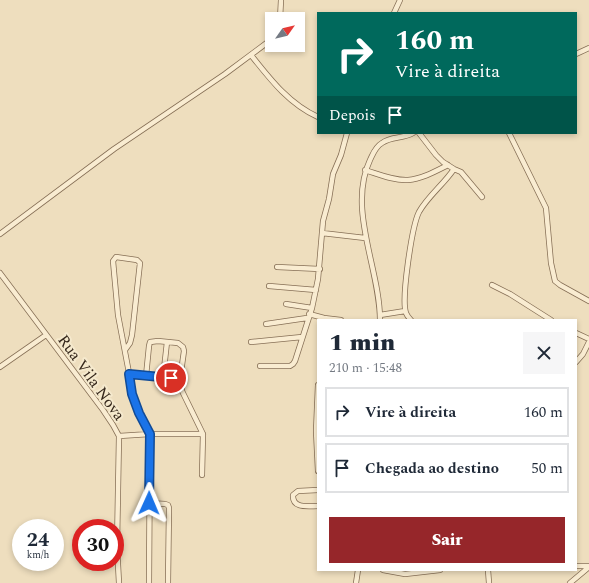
<!DOCTYPE html>
<html lang="pt">
<meta charset="utf-8">
<style>
:root{--surface:#fff;--page:#f6f6f7;--text:#1f2937;--muted:#747a83;--line:#e0e1e3;--accent:#96262a}
body{margin:0;font-family:Spectral,serif;background:var(--page);color:var(--text);height:100vh;display:flex;flex-direction:column;font-size:15px;white-space:nowrap}
*{box-sizing:border-box;margin:0}
p{font-size:13px;color:var(--muted)}
.icon{flex:none;width:22px;height:22px;fill:none;stroke:currentColor;stroke-width:2;stroke-linecap:round;stroke-linejoin:round}
.map{position:relative;flex:1;overflow:hidden}
.details{position:absolute;left:317px;top:319px;width:260px;height:252px;display:flex;flex-direction:column;background:var(--surface);border-radius:0px;box-shadow:0 2px 6px #0003}
.details>*{flex:none}
.hud{position:absolute;left:317px;top:12px;width:260px;height:122px;border-radius:0px;box-shadow:0 2px 6px #0003;background:#00695c;color:#fff;overflow:hidden}
.needle{width:26px;rotate:56deg}
.tools{position:absolute;left:265px;top:12px;display:grid;gap:8px}
.tools a{display:grid;place-items:center;width:40px;height:40px;border-radius:0px;background:var(--surface);box-shadow:0 2px 6px #0003;font-size:20px}
.speed{position:absolute;left:12px;top:519px;display:flex;gap:8px;font-size:20px;font-weight:700;text-align:center}
.speed>*{display:grid;place-content:center;width:52px;height:52px;border-radius:50%;background:var(--surface);box-shadow:0 2px 6px #0003;line-height:1}
.speed small{font-size:10px;font-weight:400}
.speed .limit{border:6px solid #d22;background:#fff;color:#111}
.pin{position:absolute;display:grid;place-items:center;width:34px;height:34px;color:#fff;margin:-17px;border:2px solid #fff;border-radius:50%;box-shadow:0 1px 4px #0007}
.me{position:absolute;width:44px;margin:-22px;rotate:1deg;stroke-linejoin:round;filter:drop-shadow(0 0 3px #0008)}
.turn{display:flex;align-items:center;gap:14px;height:84px;padding:0 12px;font-size:18px}
.turn .icon{width:52px;height:52px;stroke-width:2.5}
.turn b{display:block;font-size:28px;line-height:34px}
.then{display:flex;align-items:center;height:38px;padding:0 12px;background:#0003;gap:8px;font-size:15px}
.round{display:grid;place-items:center;flex:none;width:42px;height:42px;border-radius:0px;background:var(--page)}
.overview{display:flex;align-items:center;justify-content:space-between;height:68px;padding:0 12px}
h1{font-size:24px;font-weight:800;line-height:30px}
.action{display:flex;gap:8px;margin-top:auto;padding:8px 12px}
.action a{flex:1;height:46px;border-radius:0px;background:var(--accent);color:#fff;font-size:16px;font-weight:800;line-height:46px;text-align:center}
ul{padding:0;list-style:none}
li{display:flex;align-items:center;gap:12px;height:50px;margin:0 8px 6px;padding:0 4px;border:2px solid var(--line);border-radius:0px}
li div{flex:1}
li b{display:block;font-size:15px}
li em{font-style:normal}
.map>svg:first-child{display:block}
.lines{fill:none;stroke-linecap:round;stroke-linejoin:round}
.street-casing{stroke:#866f56;stroke-width:6}
.street{stroke:#f9ecd1;stroke-width:4.5}
.route-casing{stroke:#114b97;stroke-width:10}
.route{stroke:#1a73e8;stroke-width:7}
.labels{text-anchor:middle;stroke-width:4;stroke-linejoin:round;paint-order:stroke}
.street-label{font-size:16px;fill:#35271b;stroke:#f5e9cd}
</style>
<div class="map">
<svg width="589" height="583" viewBox="0 0 589 583">
<rect width="100%" height="100%" fill="#eedebe"/>
<g class="lines">
<defs>
<path id="street" d="M 394,13 L 400,0
M 280,19 L 281,0
M 576,54 L 589,48
M 251,55 C 270,79 289,104 318,117
M 509,133 L 546,208 L 551,263 L 555,281 L 560,285 L 589,301
M 454,169 L 461,172 L 482,197
M 365,170 C 378,174 394,181 408,180 C 422,179 436,171 448,165
M 322,233 L 365,238
M 0,234 L 114,149 L 225,74 L 272,39
M 277,267 L 320,269
M 0,273 L 103,410 L 113,425 L 119,436 L 117,546 L 119,583
M 492,285 L 510,294 L 551,320
M 269,286 L 316,290
M 286,304 L 312,308
M 309,314 L 324,318 L 341,320
M 380,315 L 405,311
M 380,320 C 380,269 347,209 370,160 C 373,154 375,147 382,143 C 391,136 403,139 413,133
M 411,320 C 409,318 407,316 406,313 C 401,299 412,226 419,212 C 428,196 444,184 454,169 L 443,162 L 436,155 L 419,133
M 266,324 L 307,318
M 576,333 L 589,339
M 251,342 L 302,337
M 125,350 L 130,343 L 132,335 L 140,263 L 137,260 L 116,257 L 113,261 L 118,315 L 133,394 L 139,413 L 150,434 L 149,583
M 576,362 L 583,354 L 589,342
M 260,366 L 290,366 L 293,364 L 295,361 L 312,308 L 318,279 L 323,221 L 329,199 L 333,174 L 341,155 L 347,133
M 0,367 L 46,335
M 129,374 L 146,376 L 149,346 L 150,342 L 158,341 L 178,343 L 183,347 L 184,351 L 180,379 L 182,391 L 203,434
M 146,376 L 180,379
M 163,378 L 167,342
M 318,385 L 316,431 L 318,471
M 119,436 L 150,434 L 203,434 L 202,475
M 318,490 L 298,491 L 293,495 C 292,509 308,506 318,506
M 149,503 L 165,504 L 168,505 L 169,508 L 168,583
M 576,566 L 589,566
M 383,570 L 405,574 L 440,570
M 488,570 L 489,583
M 356,583 L 358,570
M 570,583 L 589,567"/>
</defs>
<!-- street casing -->
<use href="#street" class="street-casing"/>
<!-- street -->
<use href="#street" class="street"/>
</g>
<g class="lines">
<defs>
<path id="route" d="M 149,503 L 150,434 L 139,413 L 132,394 L 129,374 L 171,378"/>
</defs>
<!-- route casing -->
<use href="#route" class="route-casing"/>
<!-- route -->
<use href="#route" class="route"/>
</g>
<g class="labels">
<!-- street labels -->
<g class="street-label">
<text transform="translate(92 377) rotate(54)" y="6">Rua Vila Nova</text>
</g>
</g>
</svg>
<div class="tools">
<a><svg class="needle" viewBox="-14 -14 28 28"><path d="M0-13l5 13h-10z" fill="#e53935"/><path d="M0 13l5-13h-10z" fill="#747a83"/></svg></a>
</div>
<div class="speed"><div>24<small>km/h</small></div><div class="limit">30</div></div>
<div class="pin" style="left:171px;top:378px;background:#d93025"><svg class="icon" aria-label="arrive" viewBox="0 0 24 24"><path d="M6 21V4h12l-3 4 3 4H6"/></svg></div>
<svg class="me" style="left:149px;top:503px" viewBox="-20 -20 40 40"><path d="M0-17L14 15 0 8-14 15z" fill="#1a73e8" stroke="#fff" stroke-width="4"/></svg>
<div class="hud">
<div class="turn"><svg class="icon" aria-label="right" viewBox="0 0 24 24"><path d="M7 20v-9h11M14 6l5 5-5 5"/></svg><div><b>160 m</b>Vire à direita</div></div>
<div class="then">Depois<svg class="icon" aria-label="arrive" viewBox="0 0 24 24"><path d="M6 21V4h12l-3 4 3 4H6"/></svg></div>
</div>
<section class="details">
<div class="overview"><div><h1>1 min</h1><p>210 m · 15:48</p></div><a class="round"><svg class="icon" aria-label="close" viewBox="0 0 24 24"><path d="M6 6l12 12M18 6L6 18"/></svg></a></div>
<ul>
<li><svg class="icon" aria-label="right" viewBox="0 0 24 24"><path d="M7 20v-9h11M14 6l5 5-5 5"/></svg><div><b>Vire à direita</b></div><em>160 m</em></li>
<li><svg class="icon" aria-label="arrive" viewBox="0 0 24 24"><path d="M6 21V4h12l-3 4 3 4H6"/></svg><div><b>Chegada ao destino</b></div><em>50 m</em></li>
</ul>
<div class="action"><a>Sair</a></div>
</section>
</div>
